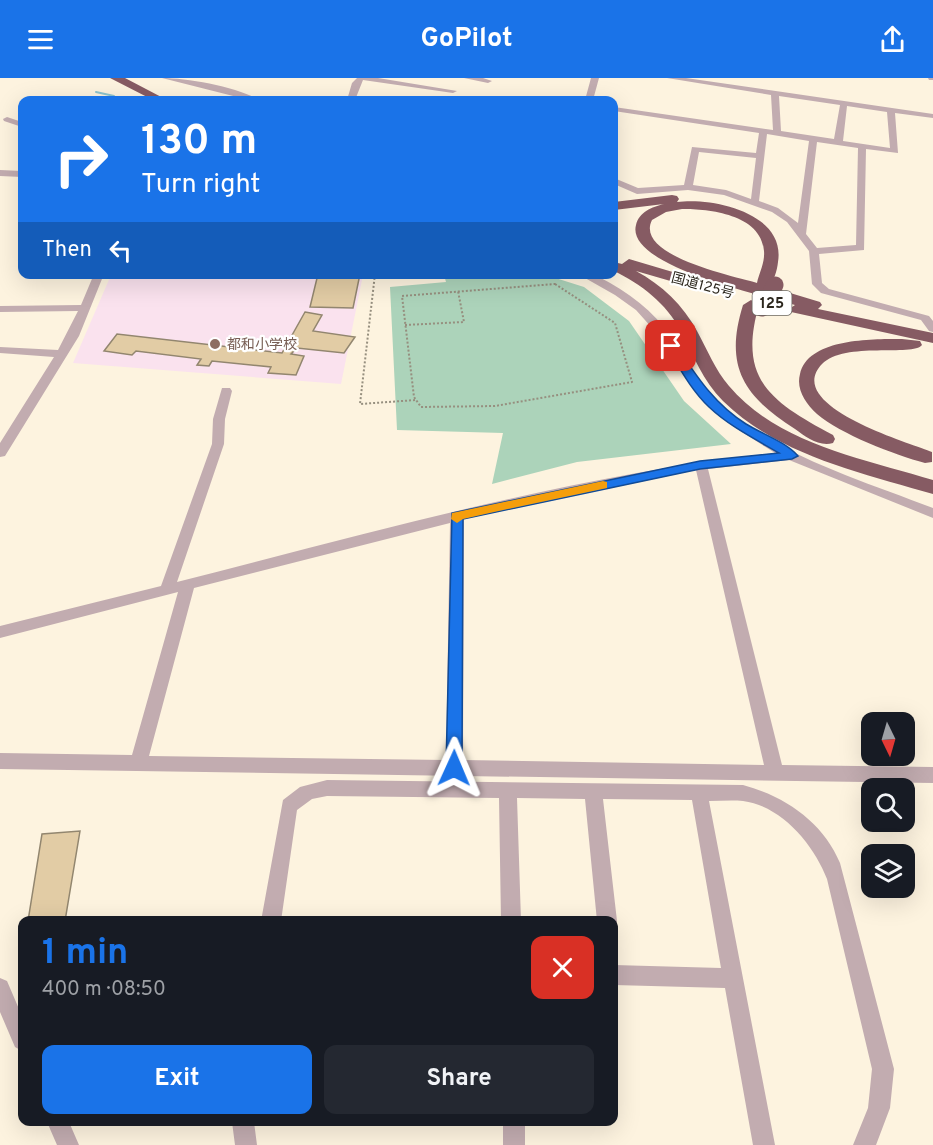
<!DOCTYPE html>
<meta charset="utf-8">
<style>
:root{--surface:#171b24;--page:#242831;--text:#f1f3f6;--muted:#9ea1a6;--accent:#1a73e8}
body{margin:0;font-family:Overpass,"Noto Sans JP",sans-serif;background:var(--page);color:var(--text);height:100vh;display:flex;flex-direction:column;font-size:22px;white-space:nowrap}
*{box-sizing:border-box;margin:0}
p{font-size:20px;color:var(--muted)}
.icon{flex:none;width:33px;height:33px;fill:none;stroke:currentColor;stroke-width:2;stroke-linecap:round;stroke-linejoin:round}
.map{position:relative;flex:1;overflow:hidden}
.side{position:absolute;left:18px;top:838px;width:600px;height:210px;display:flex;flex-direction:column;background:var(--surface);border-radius:12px;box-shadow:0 6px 24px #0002}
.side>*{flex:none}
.banner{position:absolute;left:18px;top:18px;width:600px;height:183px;border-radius:12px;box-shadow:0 6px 24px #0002;background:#1a73e8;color:#fff;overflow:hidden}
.needle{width:39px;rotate:175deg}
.controls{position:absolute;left:861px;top:634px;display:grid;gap:12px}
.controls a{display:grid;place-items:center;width:54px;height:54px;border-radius:12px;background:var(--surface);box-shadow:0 6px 24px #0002;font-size:30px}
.pin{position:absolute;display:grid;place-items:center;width:51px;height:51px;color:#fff;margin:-26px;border-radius:12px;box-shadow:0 3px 9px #0006}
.me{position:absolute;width:66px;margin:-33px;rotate:1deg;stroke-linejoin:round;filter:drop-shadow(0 0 4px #0008)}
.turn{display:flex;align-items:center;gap:21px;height:126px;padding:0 24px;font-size:27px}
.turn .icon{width:78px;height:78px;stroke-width:2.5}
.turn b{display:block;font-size:42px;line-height:51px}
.then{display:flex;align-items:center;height:57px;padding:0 24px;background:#0003;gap:12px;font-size:22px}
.round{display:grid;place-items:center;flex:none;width:63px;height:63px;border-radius:12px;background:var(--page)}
.head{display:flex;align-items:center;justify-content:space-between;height:102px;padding:0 24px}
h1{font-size:36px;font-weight:700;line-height:45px;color:var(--accent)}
.primary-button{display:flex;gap:12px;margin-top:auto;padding:12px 24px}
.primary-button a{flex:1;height:69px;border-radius:12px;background:var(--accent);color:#fff;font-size:24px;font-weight:700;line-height:69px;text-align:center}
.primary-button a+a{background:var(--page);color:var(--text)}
header{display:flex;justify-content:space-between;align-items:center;height:78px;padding:0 24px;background:var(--accent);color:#fff;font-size:27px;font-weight:700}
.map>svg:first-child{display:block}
.education{fill:#fae2ee}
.green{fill:#acd3ba}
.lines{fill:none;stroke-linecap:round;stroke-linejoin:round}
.stream{stroke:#8dc3cc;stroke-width:2}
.building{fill:#e2cca5;stroke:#92866f;stroke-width:1.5}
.path{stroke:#968f7f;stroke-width:2;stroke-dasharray:2 2;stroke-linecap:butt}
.minor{fill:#c2acb0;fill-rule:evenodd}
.highway{fill:#865b63;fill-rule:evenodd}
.highway-bridge{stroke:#865b63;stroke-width:17}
.route{fill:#1a73e8;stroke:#114b97;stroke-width:1.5}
.slow{fill:#f59e0b}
.education-dot{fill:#8d6e63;stroke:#fff;stroke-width:2}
.labels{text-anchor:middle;stroke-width:4.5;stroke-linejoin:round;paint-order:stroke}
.far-street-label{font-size:14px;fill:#2c271d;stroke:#fff}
.far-education-label{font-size:14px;fill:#785e54;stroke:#fff;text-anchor:start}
.shield{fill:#fff;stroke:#6b6861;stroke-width:1.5}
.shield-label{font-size:15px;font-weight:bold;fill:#2c271d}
</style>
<header><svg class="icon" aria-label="menu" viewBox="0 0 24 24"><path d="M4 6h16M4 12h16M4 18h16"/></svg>GoPilot<svg class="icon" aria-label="share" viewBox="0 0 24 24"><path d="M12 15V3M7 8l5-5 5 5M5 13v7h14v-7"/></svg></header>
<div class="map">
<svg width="933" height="1067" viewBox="0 0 933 1067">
<rect width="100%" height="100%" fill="#fdf3df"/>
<!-- education -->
<path class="education" d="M 111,197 L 363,197 L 341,306 L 73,285 Z"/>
<!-- green -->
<path class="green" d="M 444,197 L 546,197 L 584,209 L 629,243 L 684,323 L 731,366 L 577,384 L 492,406 L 503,355 L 397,352 L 390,209 L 446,204 Z"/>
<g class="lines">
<!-- stream -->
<path class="stream" d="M 96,14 L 114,18"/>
</g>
<!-- building -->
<path class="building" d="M 318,196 L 360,196 L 353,230 L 310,229 Z
M 305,234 L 322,237 L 313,253 L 355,259 L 344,275 L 297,270 L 291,276 L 304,278 L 296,297 L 268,295 L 271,289 L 212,283 L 209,288 L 197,287 L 201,281 L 136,273 L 132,277 L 104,273 L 117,256 L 282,275 Z
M 80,753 L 65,843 L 28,843 L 42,756 Z"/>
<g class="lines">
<!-- path -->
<path class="path" d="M 375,196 L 360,326 L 416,322
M 555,206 L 615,245 L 632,304 L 495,328 L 421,329 L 414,319 L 402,218 Z
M 405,247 L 464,244 L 458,213"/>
<!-- minor -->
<path class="minor" d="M 162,0 C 187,0 238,9 259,22 L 249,22 Z
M 357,0 L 378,0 L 457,13 L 453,15 L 363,2 L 355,22 L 347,22 L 352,5 Z
M 464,0 L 483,0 L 492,3 L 488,5 Z
M 591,0 L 599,0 L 593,22 L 585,22 Z
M 667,0 L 686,0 L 933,36 L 933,40 L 895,35 L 898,75 L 866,71 L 864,172 L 819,176 L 822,205 L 829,211 L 929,238 L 933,243 L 933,254 L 929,253 L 921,242 L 821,215 L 812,206 L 809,173 L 787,144 L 772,134 L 724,117 L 688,112 L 637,116 L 614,106 L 614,100 L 638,110 L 684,107 L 692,69 L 756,75 L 759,55 L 614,33 L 614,29 L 773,52 L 771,17 ZM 779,18 L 840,27 L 834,61 L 781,53 ZM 847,28 L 887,34 L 890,70 L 843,63 ZM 767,56 L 809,63 L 798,145 L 778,130 L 759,123 ZM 817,64 L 858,70 L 856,167 L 817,170 L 806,156 ZM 699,74 L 756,80 L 751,121 L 726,112 L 693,107 Z
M 928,0 L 933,0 L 933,2 L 929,2 Z
M 7,39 L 22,44 L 22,49 L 4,43 L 3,41 Z
M 0,92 L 22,93 L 22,99 L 0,98 Z
M 94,196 L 104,196 L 79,258 L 5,378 L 0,379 L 0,365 L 54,279 L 0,275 L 0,269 L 58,272 L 78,233 L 0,234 L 0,228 L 81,227 Z
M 578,196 L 593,196 L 599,199 C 628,214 654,233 672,260 C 686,281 698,305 717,323 C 777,378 859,401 933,430 L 933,440 L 789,382 L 708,391 L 782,687 L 933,689 L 933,705 L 0,691 L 0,675 L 132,677 L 178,514 L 0,560 L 0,548 L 161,508 L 212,366 L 213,341 L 222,310 L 230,310 L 232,313 L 225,341 L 224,366 L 177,504 C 374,454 572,397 775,375 L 731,347 L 702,322 L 661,260 L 636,232 L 615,217 ZM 696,392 L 764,687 L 463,682 L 464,441 ZM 450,445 L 446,682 L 149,678 L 194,510 Z
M 327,702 L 743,707 C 785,718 823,744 840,785 L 894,991 L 890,1030 L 876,1067 L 853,1067 L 868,1030 L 872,991 L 827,801 C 814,767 782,728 743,723 C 732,722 720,723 709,723 L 775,1067 L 753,1067 L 725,910 L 614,907 L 614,887 L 721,890 L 692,722 L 603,721 L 617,843 L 614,850 L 614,843 L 597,843 L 585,721 L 517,720 L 521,843 L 501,843 L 499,720 L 327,718 L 312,721 L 297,732 L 281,843 L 261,843 L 283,722 L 300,709 Z
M 0,900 L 7,903 L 22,938 L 22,973 L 15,969 L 0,934 Z
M 47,1044 L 69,1044 L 79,1067 L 57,1067 Z
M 232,1044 L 254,1044 L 257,1067 L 235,1067 Z
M 503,1044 L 525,1044 L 525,1067 L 503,1067 Z"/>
<!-- highway -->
<path class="highway" d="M 110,0 L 125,0 L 167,22 L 153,22 Z
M 672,117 L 677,118 L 679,121 L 677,124 C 713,119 786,135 778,184 C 777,193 774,204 767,208 L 820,224 L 822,227 L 818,231 L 933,255 L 933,265 L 791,234 L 789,231 L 795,227 C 766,218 625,188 636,147 C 639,134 652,129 664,126 L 614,132 L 614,124 ZM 682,131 C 709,131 761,136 764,173 C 765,185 759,195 757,205 C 734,198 634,178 652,142 L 666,134 Z
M 629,181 L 703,203 L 706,206 L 698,211 L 636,193 C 662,207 683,227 697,253 C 707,271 715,292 729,308 C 778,366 864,381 933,402 L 933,416 C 861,395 778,377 723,323 C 703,303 693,277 681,253 C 666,225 641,206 614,193 L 614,184 L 622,186 Z
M 751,222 L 759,227 C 737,302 772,324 833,357 L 835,361 L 833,365 C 819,369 806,359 795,351 C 743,318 724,288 743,227 Z
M 902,261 L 920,263 L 922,267 C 913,279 845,263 822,286 C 782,328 910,365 932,374 L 932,384 L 925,385 C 895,377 840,356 817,336 C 805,325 796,311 800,296 C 808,260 873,261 902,261 Z"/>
<!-- highway-bridge -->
<path class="highway-bridge" d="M 762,230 L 775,207"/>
</g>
<!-- route -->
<path class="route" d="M 671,265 L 675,266 C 696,297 713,325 746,346 C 762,356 786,364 798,378 L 792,381 L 700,391 L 463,441 L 462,690 L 459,695 L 454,697 L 448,695 L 446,690 L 452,435 L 700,383 L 779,375 C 755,361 729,348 709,329 C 691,312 679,289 666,268 Z"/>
<!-- slow -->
<path class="slow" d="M 603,403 L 607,404 L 607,410 L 494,434 L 463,441 L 457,445 L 451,441 L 452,435 L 457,434 Z"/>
<!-- markers -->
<circle class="education-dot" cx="215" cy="266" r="6"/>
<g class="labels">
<!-- far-street labels -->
<g class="far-street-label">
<text transform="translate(703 207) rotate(15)" y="5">国道125号</text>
</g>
<!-- far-education labels -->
<g class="far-education-label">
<text x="227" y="271">都和小学校</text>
</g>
<!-- shield labels -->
<rect class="shield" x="752.5" y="213" width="39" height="24" rx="4.5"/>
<g class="shield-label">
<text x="772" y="230">125</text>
</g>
</g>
</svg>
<div class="controls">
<a><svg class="needle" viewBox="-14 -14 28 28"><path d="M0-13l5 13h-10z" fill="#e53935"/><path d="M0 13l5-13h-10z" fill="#9ea1a6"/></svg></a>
<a><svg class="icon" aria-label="search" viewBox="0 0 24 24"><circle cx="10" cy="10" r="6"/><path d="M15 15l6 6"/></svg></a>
<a><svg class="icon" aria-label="layers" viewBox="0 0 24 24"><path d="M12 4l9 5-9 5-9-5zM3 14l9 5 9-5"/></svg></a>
</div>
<div class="pin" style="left:671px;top:268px;background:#d93025"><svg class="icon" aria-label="arrive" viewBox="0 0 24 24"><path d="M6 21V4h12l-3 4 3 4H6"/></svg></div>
<svg class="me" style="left:454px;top:690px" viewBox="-20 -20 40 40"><path d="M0-17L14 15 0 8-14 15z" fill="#1a73e8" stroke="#fff" stroke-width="4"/></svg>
<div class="banner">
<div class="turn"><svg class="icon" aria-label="right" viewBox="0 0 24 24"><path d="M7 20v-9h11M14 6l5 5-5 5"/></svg><div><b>130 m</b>Turn right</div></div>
<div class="then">Then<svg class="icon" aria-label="left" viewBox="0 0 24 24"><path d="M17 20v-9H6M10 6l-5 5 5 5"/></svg></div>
</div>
<section class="side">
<div class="head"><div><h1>1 min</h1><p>400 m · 08:50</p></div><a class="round" style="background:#d93025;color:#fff"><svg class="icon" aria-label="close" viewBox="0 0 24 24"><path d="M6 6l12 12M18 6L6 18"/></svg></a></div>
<div class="primary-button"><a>Exit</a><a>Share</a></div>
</section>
</div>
